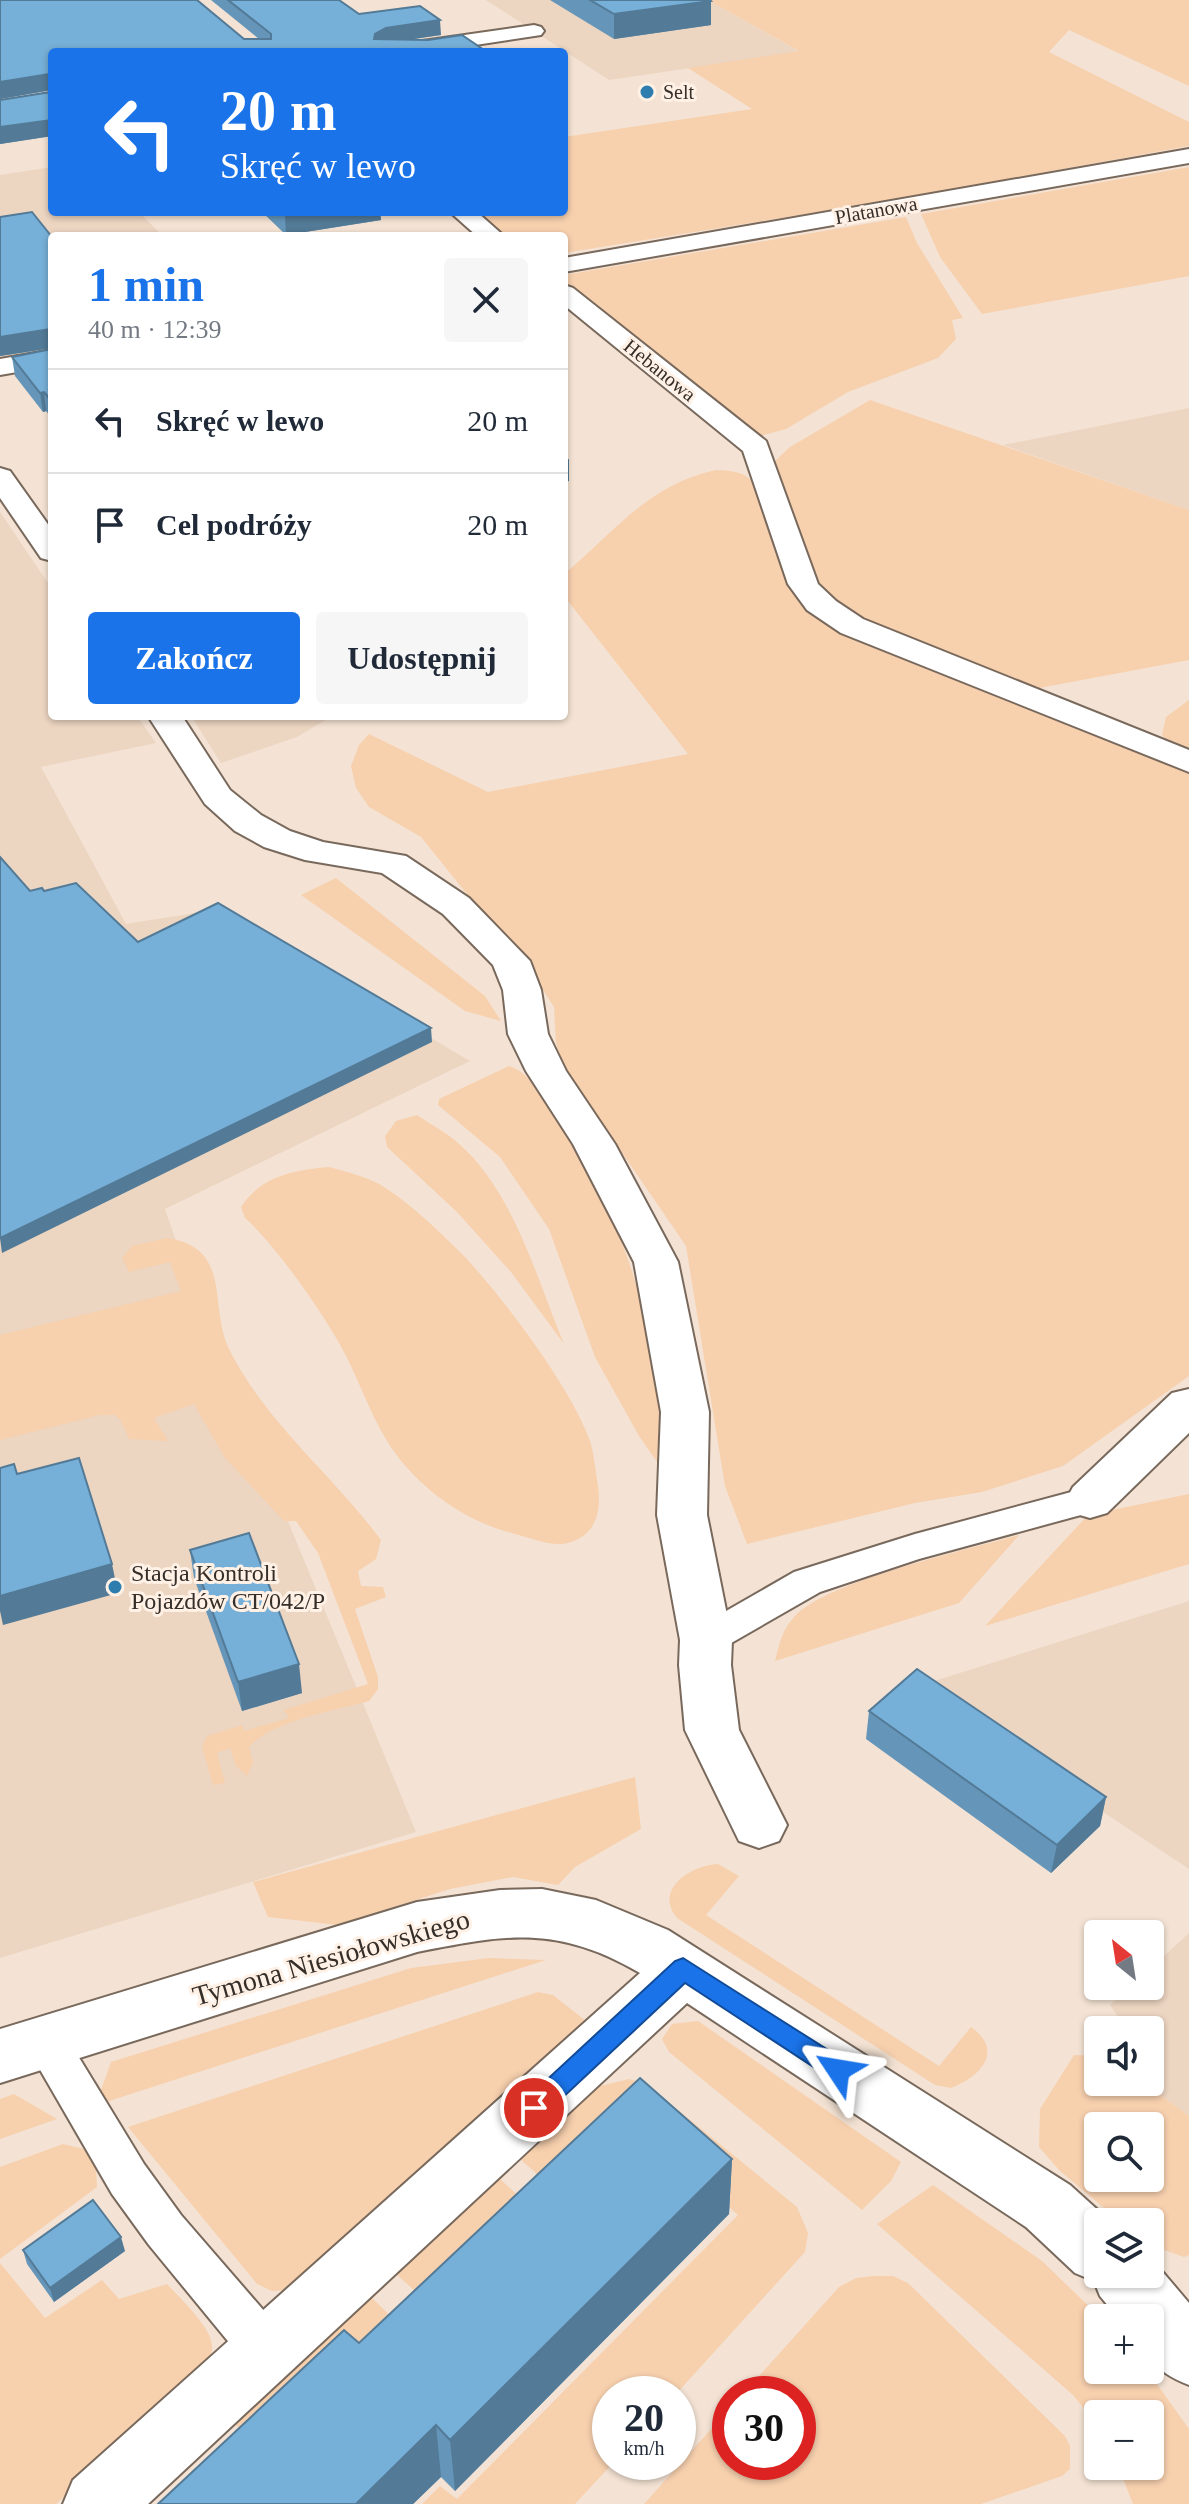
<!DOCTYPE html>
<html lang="pl">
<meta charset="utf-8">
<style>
:root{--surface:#fff;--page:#f6f6f7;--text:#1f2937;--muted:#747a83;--line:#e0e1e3;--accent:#1a73e8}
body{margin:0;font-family:"Times New Roman",serif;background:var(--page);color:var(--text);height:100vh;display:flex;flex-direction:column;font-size:30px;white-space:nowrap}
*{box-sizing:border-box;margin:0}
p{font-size:26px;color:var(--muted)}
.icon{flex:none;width:44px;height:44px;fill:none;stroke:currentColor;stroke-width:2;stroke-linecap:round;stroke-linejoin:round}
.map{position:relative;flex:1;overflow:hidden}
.drawer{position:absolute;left:48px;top:232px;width:520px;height:488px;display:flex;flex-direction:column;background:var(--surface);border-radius:8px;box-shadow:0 2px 6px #0004}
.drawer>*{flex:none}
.top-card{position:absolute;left:48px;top:48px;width:520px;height:168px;border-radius:8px;box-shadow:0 2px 6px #0004;background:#1a73e8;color:#fff;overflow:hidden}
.needle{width:52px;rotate:330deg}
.fabs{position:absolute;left:1084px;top:1920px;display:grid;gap:16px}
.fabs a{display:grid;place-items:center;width:80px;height:80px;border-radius:8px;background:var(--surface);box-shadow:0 2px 6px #0004;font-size:40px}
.speed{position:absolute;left:592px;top:2376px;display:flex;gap:16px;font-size:40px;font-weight:700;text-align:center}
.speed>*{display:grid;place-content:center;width:104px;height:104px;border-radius:50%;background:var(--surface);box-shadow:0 2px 6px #0004;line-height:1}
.speed small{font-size:20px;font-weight:400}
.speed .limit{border:12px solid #d22;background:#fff;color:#111}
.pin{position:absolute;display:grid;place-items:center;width:68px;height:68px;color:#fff;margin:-34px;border:4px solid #fff;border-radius:50%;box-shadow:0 2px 8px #0007}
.me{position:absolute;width:88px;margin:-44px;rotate:303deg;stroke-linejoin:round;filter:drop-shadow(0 0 6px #0008)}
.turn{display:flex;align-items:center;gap:28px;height:168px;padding:0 40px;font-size:36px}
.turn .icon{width:104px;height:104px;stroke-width:2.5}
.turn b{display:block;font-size:56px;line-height:68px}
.round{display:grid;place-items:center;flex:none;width:84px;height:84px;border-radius:8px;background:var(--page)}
.headline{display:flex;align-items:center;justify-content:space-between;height:136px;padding:0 40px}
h1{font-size:48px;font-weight:700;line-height:60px;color:var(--accent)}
.cta{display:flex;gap:16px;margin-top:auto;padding:16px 40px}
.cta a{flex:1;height:92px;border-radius:8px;background:var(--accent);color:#fff;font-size:32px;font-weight:700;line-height:92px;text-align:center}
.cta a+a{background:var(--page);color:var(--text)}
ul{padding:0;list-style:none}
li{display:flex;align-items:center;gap:24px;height:104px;padding:0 40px;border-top:2px solid var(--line)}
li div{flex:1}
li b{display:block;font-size:30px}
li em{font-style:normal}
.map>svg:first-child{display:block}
.built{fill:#ecd5c1}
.green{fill:#f7d0ae;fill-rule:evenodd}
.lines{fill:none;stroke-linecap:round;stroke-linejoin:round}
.lane-casing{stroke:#78695c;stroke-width:4}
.street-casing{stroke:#78695c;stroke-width:4}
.lane{fill:#fff;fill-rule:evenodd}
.street{fill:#fff;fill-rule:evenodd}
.wall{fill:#6596b9}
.shaded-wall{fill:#537a96}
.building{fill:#76afd7;stroke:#537a96;stroke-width:2}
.route{fill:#1a73e8;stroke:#114b97;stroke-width:2}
.poi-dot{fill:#2e7daf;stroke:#fff1e5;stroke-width:3}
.labels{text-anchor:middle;stroke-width:6;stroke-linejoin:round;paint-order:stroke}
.far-poi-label{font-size:20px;fill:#352e29;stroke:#fff1e5;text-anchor:start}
.far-street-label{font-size:20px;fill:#352e29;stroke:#fff1e5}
.poi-label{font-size:24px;fill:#352e29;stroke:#fff1e5;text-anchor:start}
.near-street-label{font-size:28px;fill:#352e29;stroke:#fff1e5}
</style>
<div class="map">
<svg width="1189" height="2504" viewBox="0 0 1189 2504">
<rect width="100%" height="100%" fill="#f4e3d4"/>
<!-- built -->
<path class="built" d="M 486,0 L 708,0 L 800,52 L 609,80 Z
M 52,167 L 52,212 L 139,212 L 163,236 L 52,236 L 52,351 L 0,360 L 0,175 Z
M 1189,408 L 1189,510 L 1003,445 Z
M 0,512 L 52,589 L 52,716 L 137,716 L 156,743 L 41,767 L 126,924 L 213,910 L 470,1061 L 165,1209 L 194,1293 L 416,1832 L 0,1958 Z
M 198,716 L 332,716 L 297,737 L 221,763 L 193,719 Z
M 1189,1601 L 1189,1869 L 915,1687 Z
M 1189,1933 L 1189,2116 L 1153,2090 L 1150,2078 L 1150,2030 L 1127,2030 L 1110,2005 L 1131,1986 L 1150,1986 L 1150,1969 Z"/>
<!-- green -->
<path class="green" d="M 708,0 L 1189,0 L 1189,86 L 1069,30 L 1049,52 L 1189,122 L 1189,146 L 904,198 L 564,253 L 564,236 L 504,236 L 474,212 L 564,212 L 564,137 L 752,109 L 688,68 L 799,51 Z
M 1189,167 L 1189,276 L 982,314 L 940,257 L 921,214 Z
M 906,217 L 917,243 L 963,318 L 952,320 L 956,339 L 938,358 L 848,392 L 786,429 L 757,437 L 564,284 L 564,275 Z
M 870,400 L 1189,510 L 1189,660 L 1034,689 L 865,625 L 823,592 L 813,577 L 774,462 L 790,447 Z
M 716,470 C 733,471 745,471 756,486 L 789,585 C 802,610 826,621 848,634 L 1189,773 L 1189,1376 L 1063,1466 L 982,1492 L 915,1503 L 747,1544 L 725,1486 L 686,1246 L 564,1068 L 556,1043 L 554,1007 L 511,940 L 487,919 L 421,837 L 369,807 L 356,788 L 351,766 L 359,745 L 369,734 L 488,792 L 688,754 L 564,596 L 564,574 C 615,532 647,485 716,470 Z
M 1189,700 L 1189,755 L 1175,750 L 1162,735 L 1166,717 Z
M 336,878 L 485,996 L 501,1021 L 465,1011 L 301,895 Z
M 509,1066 C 534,1073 558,1118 570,1139 C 583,1164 598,1189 610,1215 C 643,1285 666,1392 662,1469 L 639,1436 L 595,1357 L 549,1229 L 500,1157 L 438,1105 L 439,1099 Z
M 417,1115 C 430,1124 446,1132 458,1143 C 513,1190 537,1279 564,1344 L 511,1272 L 457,1212 L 387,1147 L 385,1136 L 396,1121 Z
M 329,1167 C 344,1171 360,1175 375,1182 C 403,1196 440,1232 463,1255 C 502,1296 574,1391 591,1444 C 594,1455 595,1468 597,1480 C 602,1506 599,1535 568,1543 C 552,1547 531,1538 515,1534 C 463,1521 415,1486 387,1441 C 368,1410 357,1374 339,1343 C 318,1306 276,1246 245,1218 L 241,1207 C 261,1176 294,1170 329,1167 Z
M 167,1238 C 233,1248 208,1304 229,1349 C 266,1423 332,1474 381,1540 L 376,1559 L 358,1571 L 361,1586 L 383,1587 L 386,1597 L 355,1609 L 378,1677 L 378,1689 L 369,1701 C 334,1711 273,1720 249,1747 L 253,1763 L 247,1776 L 236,1766 L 230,1748 L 217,1753 L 225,1783 L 213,1785 L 202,1747 L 207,1736 L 242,1725 L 244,1731 L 289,1718 L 284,1710 L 368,1684 L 318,1553 L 296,1521 L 284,1521 L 225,1458 L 194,1404 L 154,1418 L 168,1441 L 129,1439 L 121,1421 L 115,1415 L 100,1415 L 0,1440 L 0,1335 L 181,1291 L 170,1262 L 129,1272 L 122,1258 L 132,1246 Z
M 1189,1494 L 1189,1564 L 985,1626 L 1088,1515 Z
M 1019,1535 L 959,1603 L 775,1661 C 779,1645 782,1630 794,1617 C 826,1581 968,1550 1019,1535 Z
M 635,1777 L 641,1829 L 575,1867 L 558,1885 L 513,1877 L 450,1889 L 338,1925 L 268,1917 L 253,1882 Z
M 718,1864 L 739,1876 L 706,1915 L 939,2066 L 971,2027 C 1005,2051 980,2077 951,2088 L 935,2085 L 677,1918 C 653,1889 692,1865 718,1864 Z
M 489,1958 L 546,1960 L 103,2103 L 100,2093 L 111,2062 L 411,1968 Z
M 538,1992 L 553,1995 L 591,2025 L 289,2290 L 272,2291 L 257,2284 L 128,2127 Z
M 698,2021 L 901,2162 L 891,2181 L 862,2210 L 669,2052 L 662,2039 L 672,2024 Z
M 1074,2055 L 1098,2056 L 1098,2082 L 1150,2082 L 1150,2078 L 1153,2090 L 1189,2116 L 1189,2255 L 1184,2257 L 1150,2245 L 1150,2222 L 1121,2222 L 1060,2171 L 1039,2147 L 1040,2109 ZM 1098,2126 L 1150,2126 L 1150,2178 L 1098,2178 Z
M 629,2079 L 646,2084 L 797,2207 L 808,2233 L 805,2252 L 676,2394 L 610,2394 L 610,2462 L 614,2462 L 575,2504 L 422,2504 L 440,2486 L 457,2499 L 738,2215 L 639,2128 L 563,2197 L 520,2159 L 600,2086 Z
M 14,2094 L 57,2119 L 0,2139 L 0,2099 Z
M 63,2144 L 84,2149 L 96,2169 L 97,2187 L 0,2259 L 0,2167 Z
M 498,2177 L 541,2217 L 441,2315 L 394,2272 Z
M 933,2185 L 1042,2261 L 1101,2318 L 1098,2318 L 1098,2370 L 1147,2370 L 1189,2429 L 1189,2504 L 1133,2504 L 1118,2466 L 1150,2466 L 1150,2414 L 1098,2414 L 1098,2426 L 1073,2395 L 877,2224 Z
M 0,2263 L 45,2318 L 102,2280 L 119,2299 L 167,2284 C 179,2297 212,2328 212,2346 C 213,2354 207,2362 203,2369 L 56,2504 L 0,2504 Z
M 874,2276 L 893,2276 L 908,2283 L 1065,2436 L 1070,2446 L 1070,2469 L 1062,2476 L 981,2504 L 644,2504 L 730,2408 L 730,2462 L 798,2462 L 798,2394 L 743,2394 L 839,2287 L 856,2278 Z
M 369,2295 L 415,2340 L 263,2454 L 235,2424 Z"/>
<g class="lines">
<defs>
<path id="lane" d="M 1090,1487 L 1103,1491 L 1108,1500 L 1103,1509 L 919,1559 L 820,1592 L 719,1650 L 706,1654 L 693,1650 L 687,1640 L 693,1630 L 794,1572 L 915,1534 Z
M 46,2023 L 61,2028 L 144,2164 L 181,2215 L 284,2334 L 291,2351 L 284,2368 L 267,2374 L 250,2368 L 149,2245 L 112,2194 L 24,2042 L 31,2028 Z"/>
<path id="street" d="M 534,25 L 541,27 L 544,31 L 541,35 L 429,52 L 377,52 L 387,46 Z
M 1189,149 L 1189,163 L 564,272 L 564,258 Z
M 450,212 L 477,212 L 504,236 L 477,236 Z
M 564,285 L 573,288 L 766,441 L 818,584 L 836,601 L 863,619 L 1189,750 L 1189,772 L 841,633 L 807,610 L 788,584 L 743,451 L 564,305 Z
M 52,350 L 52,366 L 0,375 L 0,359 Z
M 0,468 L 10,471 L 52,530 L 52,561 L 41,558 L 0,498 Z
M 148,716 L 182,716 L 230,790 L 261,815 L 290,831 L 323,842 L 406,856 L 469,898 L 530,961 L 541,990 L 548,1034 L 566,1071 L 615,1144 L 678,1262 L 709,1412 L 707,1515 L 732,1640 L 731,1665 L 739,1730 L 787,1825 L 779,1841 L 759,1848 L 739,1841 L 685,1730 L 679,1665 L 680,1640 L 657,1515 L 661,1412 L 634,1262 L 573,1144 L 526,1071 L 508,1034 L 503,990 L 493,965 L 443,914 L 382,873 L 305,860 L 264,847 L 235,831 L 205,804 Z
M 1189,1389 L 1189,1433 L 1107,1513 L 1090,1518 L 1073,1513 L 1066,1500 L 1073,1487 L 1172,1393 Z
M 542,1889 L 596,1900 L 668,1930 L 1070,2185 L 1111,2222 L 1098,2222 L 1098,2274 L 1150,2274 L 1150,2257 L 1189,2303 L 1189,2385 C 1149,2369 1150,2358 1150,2318 L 1118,2318 L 1100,2296 L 1094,2281 L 1075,2273 L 1026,2227 L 687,2003 L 148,2504 L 63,2504 L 73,2480 L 640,1973 C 557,1925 507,1934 417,1952 L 0,2083 L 0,2029 L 417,1902 L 500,1890 Z"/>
</defs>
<!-- lane casing -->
<use href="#lane" class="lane-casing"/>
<!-- street casing -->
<use href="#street" class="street-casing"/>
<!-- lane -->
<use href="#lane" class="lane"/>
<!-- street -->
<use href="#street" class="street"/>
</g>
<!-- wall -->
<path class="wall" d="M 0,0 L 244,39 L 259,39 L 211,0 L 339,0 L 359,14 L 441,35 L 412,39 L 487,52 L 52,52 L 52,136 L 0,144 L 50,92 L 51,90 L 0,99 Z
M 550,0 L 710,0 L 711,25 L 614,39 Z
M 262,212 L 380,212 L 381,220 L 286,235 Z
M 0,217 L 52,237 L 52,418 L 46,411 L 43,412 L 15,376 L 12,357 L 52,349 L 52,348 L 0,356 Z
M 190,1550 L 302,1693 L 242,1711 L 194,1578 Z
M 869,1711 L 1106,1797 L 1100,1826 L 1051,1873 L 866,1739 Z
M 732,2159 L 729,2214 L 455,2491 L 441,2477 L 413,2504 L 158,2504 L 359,2343 Z
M 23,2250 L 125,2251 L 54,2302 L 27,2264 Z"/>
<!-- shaded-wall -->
<path class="shaded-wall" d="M 711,1 L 711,25 L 614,39 L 614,14 Z
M 440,20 L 441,35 L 387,43 L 374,39 L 375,34 L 386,28 Z
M 49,74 L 52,90 L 0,99 L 0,82 Z
M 52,120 L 52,136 L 0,144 L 0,127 Z
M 301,212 L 380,212 L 381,220 L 286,235 L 285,215 Z
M 51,329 L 52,348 L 0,356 L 0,337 Z
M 44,392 L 46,411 L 43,412 L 40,393 Z
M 569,459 L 569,481 L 564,483 L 564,460 Z
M 431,1028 L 432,1042 L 2,1253 L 0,1238 Z
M 112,1564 L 118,1593 L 3,1625 L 0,1611 L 0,1596 Z
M 299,1664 L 302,1693 L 242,1711 L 238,1682 Z
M 1106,1797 L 1100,1826 L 1051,1873 L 1057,1845 Z
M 732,2159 L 729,2214 L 455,2491 L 450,2440 Z
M 121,2237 L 125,2251 L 54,2302 L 50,2288 Z
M 436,2425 L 441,2477 L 413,2504 L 356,2504 Z"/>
<!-- building -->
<path class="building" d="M 0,0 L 197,0 L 244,39 L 271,39 L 271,34 L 228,0 L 339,0 L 359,14 L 420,6 L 440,20 L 386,28 L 375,34 L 374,39 L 428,40 L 462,35 L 487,52 L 52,52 L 52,76 L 49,74 L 0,82 Z
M 590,0 L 710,0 L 711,1 L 614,14 Z
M 52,83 L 52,120 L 0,127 L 0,100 L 50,92 Z
M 32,212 L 52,237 L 52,401 L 44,392 L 40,393 L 12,357 L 52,349 L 51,329 L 0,337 L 0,217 Z
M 282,212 L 301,212 L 285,215 Z
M 0,857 L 30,891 L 42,888 L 44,891 L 76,883 L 138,942 L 218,903 L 431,1028 L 0,1238 Z
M 79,1458 L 112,1564 L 0,1596 L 0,1468 L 14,1464 L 17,1474 Z
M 249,1533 L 299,1664 L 238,1682 L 190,1550 Z
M 917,1669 L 1106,1797 L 1057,1845 L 869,1711 Z
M 640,2078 L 732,2159 L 450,2440 L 436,2425 L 356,2504 L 158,2504 L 344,2330 L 359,2343 Z
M 93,2200 L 121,2237 L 50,2288 L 23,2250 Z"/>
<!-- route -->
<path class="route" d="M 683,1958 L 847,2062 L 851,2070 L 847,2077 L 838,2081 L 829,2077 L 685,1983 L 543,2116 L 534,2120 L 525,2116 L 521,2108 L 525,2100 L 675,1961 Z"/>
<!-- markers -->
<g class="poi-dot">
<circle cx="647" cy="92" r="8"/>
<circle cx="115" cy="1587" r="8"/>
</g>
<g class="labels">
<!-- far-poi labels -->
<g class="far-poi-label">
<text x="663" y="99">Selt</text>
</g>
<!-- far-street labels -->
<g class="far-street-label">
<text transform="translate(876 210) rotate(-10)" y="7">Platanowa</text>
<text transform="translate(660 370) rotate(39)" y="7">Hebanowa</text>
</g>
<!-- poi labels -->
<g class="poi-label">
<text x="131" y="1581">Stacja Kontroli<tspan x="131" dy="28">Pojazdów CT/042/P</tspan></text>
</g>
<!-- near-street labels -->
<g class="near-street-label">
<text transform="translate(331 1957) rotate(-16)" y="10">Tymona Niesiołowskiego</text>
</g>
</g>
</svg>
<div class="fabs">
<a><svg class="needle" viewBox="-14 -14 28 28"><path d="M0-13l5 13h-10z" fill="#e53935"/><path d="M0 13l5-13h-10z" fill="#747a83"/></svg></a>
<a><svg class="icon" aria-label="sound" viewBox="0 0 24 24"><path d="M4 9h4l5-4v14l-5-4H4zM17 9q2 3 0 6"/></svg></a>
<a><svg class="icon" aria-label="search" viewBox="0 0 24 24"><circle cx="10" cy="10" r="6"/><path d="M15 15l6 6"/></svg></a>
<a><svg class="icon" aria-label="layers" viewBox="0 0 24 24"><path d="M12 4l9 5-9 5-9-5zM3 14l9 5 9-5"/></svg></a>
<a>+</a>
<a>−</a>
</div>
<div class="speed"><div>20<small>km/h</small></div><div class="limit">30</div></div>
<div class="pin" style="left:534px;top:2108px;background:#d93025"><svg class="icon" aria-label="arrive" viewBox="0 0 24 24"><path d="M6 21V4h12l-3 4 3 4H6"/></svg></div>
<svg class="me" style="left:838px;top:2070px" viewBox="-20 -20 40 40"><path d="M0-17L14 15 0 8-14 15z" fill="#1a73e8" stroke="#fff" stroke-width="4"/></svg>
<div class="top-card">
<div class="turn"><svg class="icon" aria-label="left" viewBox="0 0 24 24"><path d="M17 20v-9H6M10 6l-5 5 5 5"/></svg><div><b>20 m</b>Skręć w lewo</div></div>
</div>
<section class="drawer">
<div class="headline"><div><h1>1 min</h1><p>40 m · 12:39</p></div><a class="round"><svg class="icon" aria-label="close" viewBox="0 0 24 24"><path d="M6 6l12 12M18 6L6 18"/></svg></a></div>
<ul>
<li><svg class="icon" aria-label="left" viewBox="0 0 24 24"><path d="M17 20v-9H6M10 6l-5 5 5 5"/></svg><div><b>Skręć w lewo</b></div><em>20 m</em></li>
<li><svg class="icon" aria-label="arrive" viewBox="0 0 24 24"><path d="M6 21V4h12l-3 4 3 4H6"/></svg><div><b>Cel podróży</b></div><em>20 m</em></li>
</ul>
<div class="cta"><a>Zakończ</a><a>Udostępnij</a></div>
</section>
</div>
